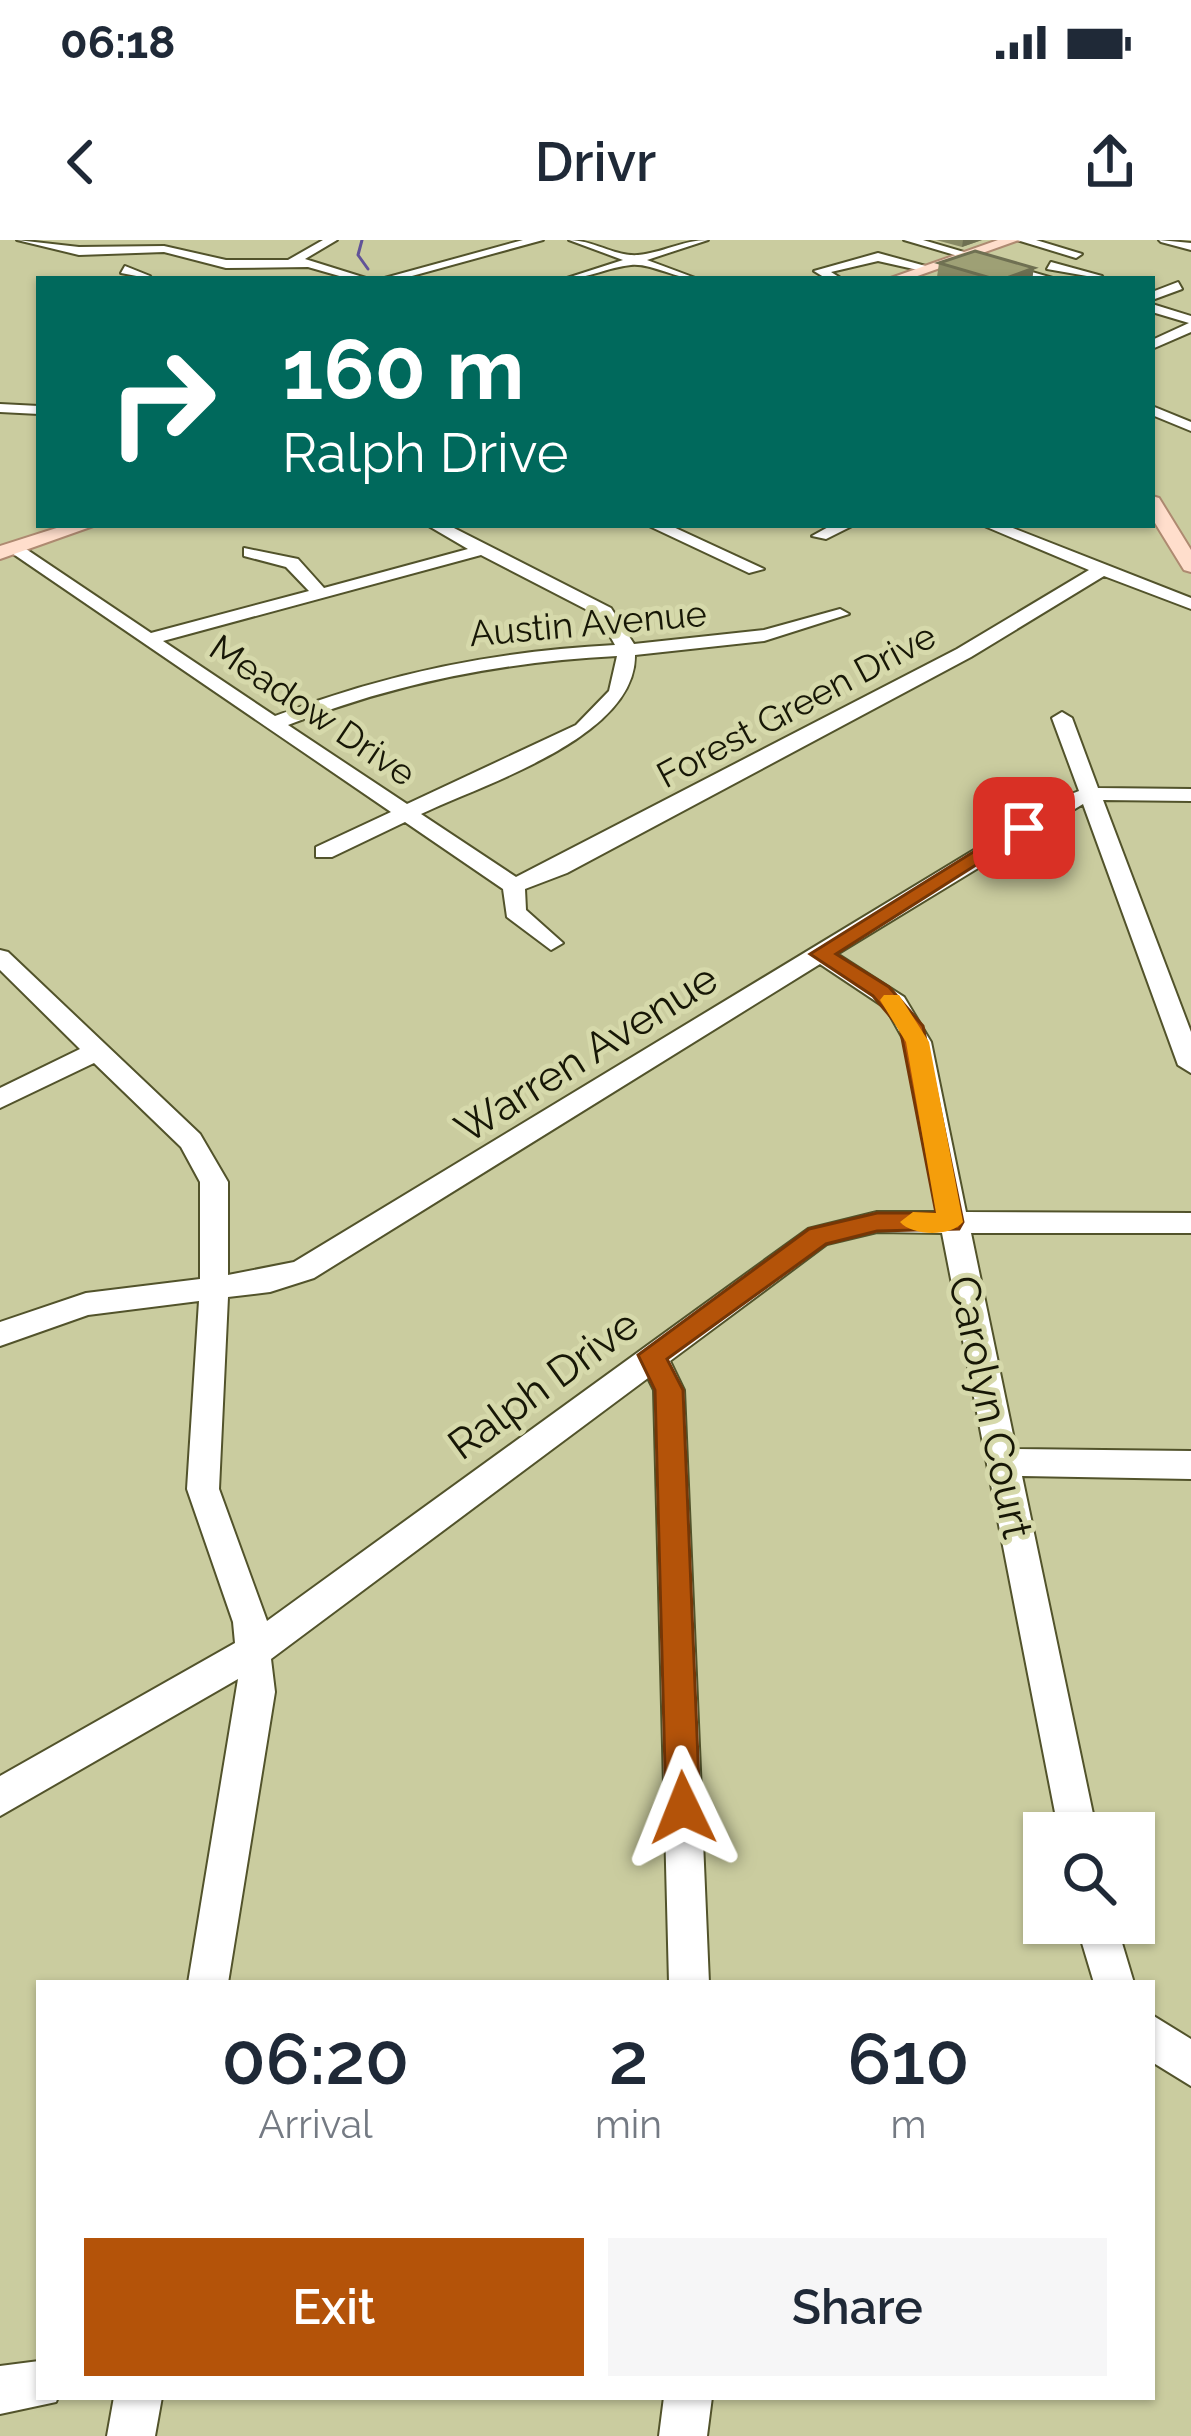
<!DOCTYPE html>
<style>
:root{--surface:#fff;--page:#f6f6f7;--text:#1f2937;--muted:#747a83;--accent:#b45309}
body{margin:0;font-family:Raleway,sans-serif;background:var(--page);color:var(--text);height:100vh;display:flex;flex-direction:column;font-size:45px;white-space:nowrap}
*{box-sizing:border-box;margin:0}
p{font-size:39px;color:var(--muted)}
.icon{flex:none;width:66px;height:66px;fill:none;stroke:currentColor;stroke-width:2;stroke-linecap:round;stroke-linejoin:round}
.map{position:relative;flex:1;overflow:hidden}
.panel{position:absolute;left:36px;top:1740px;width:1119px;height:420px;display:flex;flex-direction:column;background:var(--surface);border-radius:0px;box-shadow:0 3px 9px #0004}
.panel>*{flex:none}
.top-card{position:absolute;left:36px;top:36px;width:1119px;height:252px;border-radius:0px;box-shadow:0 3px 9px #0004;background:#00695c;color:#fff;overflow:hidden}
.fabs{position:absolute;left:1023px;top:1572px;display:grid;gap:24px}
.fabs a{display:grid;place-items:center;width:132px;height:132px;border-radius:0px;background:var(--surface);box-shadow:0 3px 9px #0004;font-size:60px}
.pin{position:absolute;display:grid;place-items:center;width:102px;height:102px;color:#fff;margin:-51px;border-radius:24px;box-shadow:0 6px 18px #0006}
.me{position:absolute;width:132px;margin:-66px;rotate:358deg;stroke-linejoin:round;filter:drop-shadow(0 0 9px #0008)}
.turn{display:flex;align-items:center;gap:42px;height:252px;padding:0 48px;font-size:54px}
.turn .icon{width:156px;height:156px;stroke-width:2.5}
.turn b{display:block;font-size:84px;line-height:102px}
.eta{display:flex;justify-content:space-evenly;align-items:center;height:204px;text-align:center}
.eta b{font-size:72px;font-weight:600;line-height:84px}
.button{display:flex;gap:24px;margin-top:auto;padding:24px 48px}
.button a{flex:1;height:138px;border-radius:0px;background:var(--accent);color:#fff;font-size:48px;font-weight:600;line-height:138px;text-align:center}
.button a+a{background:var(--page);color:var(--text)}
.status{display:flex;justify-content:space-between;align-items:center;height:84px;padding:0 60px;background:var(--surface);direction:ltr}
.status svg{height:33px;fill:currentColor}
header{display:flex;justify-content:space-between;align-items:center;height:156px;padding:0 48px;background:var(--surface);font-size:54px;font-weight:600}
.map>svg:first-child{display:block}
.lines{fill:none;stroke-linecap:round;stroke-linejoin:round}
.stream{stroke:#615398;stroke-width:3}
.minor-casing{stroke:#52532b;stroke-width:4}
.major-casing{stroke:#ae8a71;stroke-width:4}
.minor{fill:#fff;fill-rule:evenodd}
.major{fill:#ffdecc;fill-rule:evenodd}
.wall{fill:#888a65}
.shaded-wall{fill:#6f7052}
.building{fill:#9ea075;stroke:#6f7052;stroke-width:3}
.route{fill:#b45309;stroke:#753606;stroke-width:3}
.slow{fill:#f59e0b}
.labels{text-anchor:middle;stroke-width:10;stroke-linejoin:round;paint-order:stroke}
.far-street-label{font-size:36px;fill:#171706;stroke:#d6d9ab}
.street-label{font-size:42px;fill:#171706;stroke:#d6d9ab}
</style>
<div class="status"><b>06:18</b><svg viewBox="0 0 49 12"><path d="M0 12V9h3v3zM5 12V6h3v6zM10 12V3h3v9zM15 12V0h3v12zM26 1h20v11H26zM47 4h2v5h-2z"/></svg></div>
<header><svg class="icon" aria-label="back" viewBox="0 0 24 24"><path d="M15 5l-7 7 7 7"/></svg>Drivr<svg class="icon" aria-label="share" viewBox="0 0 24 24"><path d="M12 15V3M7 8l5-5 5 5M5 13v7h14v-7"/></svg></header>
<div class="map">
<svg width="1191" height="2196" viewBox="0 0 1191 2196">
<rect width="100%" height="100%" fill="#cacc9f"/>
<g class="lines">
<!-- stream -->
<path class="stream" d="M 362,0 L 358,15 L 368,29"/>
<defs>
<path id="minor" d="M 17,0 L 79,7 L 164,6 L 226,20 L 288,20 L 323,0 L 337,0 L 305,19 L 369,39 L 350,39 L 308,27 L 226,28 L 164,12 L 79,15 Z
M 523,0 L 543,0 L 401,39 L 381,39 Z
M 569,0 C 593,0 616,17 638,15 C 662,13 683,0 708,0 L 647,20 L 698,39 C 675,39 652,23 631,25 C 608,27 588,39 564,39 L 623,20 Z
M 904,0 L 923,0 L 1056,39 L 1036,39 Z
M 1017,0 L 1036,0 L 1082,14 L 1076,18 Z
M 1159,0 L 1191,3 L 1191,10 L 1161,2 Z
M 878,13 L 933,28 L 927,32 L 878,21 L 831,32 L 842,39 L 827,39 L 814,31 Z
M 1051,22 L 1102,36 L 1104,39 L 1047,29 Z
M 125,26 L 150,36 L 152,39 L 121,33 Z
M 1178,42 L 1182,49 L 1152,60 L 1152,52 Z
M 1152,64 L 1191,76 L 1191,92 L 1152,109 L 1152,100 L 1189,83 L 1152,72 Z
M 0,164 L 39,166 L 39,174 L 0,172 Z
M 1152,166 L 1191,182 L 1191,191 L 1152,175 Z
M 427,285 L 448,285 L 611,368 L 634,404 L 764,390 L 840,369 L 849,374 L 764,401 L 635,415 C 636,497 486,543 421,574 L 516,637 L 957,409 L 1089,330 L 982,285 L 1005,285 L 1191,358 L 1191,369 L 1104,336 L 971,417 L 567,633 L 525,649 L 526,670 L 563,703 L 551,710 L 507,677 L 503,649 L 405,582 L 332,617 L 316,617 L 316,607 L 391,572 L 6,309 L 20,305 L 151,393 L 309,351 L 286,327 L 244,316 L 244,308 L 298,319 L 324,348 L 468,309 ZM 481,315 L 599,376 L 615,405 C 496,411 387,433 275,476 L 163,401 ZM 617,416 L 609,451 L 576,485 L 407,564 L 288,485 C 396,443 501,422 617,416 Z
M 647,285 L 669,285 L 764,329 L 749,333 Z
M 832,285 L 854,285 L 826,299 L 812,296 Z
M 1062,472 L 1072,478 L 1098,548 L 1191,549 L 1191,561 L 1103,560 L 1191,792 L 1191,833 L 1178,825 L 1083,564 L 837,714 L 904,757 L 931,802 L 966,972 L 1191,973 L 1191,993 L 971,993 L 1016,1209 L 1191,1211 L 1191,1239 L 1022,1236 L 1097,1593 L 1059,1593 L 942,993 L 877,992 L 827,1004 L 670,1121 L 684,1150 L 709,1743 L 669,1743 L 654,1150 L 648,1138 L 271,1419 L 275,1452 L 228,1743 L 188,1743 L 238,1439 L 0,1576 L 0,1536 L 235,1403 L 233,1382 L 187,1249 L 199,1061 L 88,1075 L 0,1106 L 0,1082 L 86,1053 L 200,1039 L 200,942 L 181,907 L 94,823 L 0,868 L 0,848 L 80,809 L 0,730 L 0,710 L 8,712 L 200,894 L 228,942 L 228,1035 L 294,1022 L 1058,559 L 1079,551 L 1052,478 ZM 820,724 L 886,768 L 905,802 L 938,972 L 877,972 L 808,989 L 267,1381 L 219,1249 L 228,1057 L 270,1052 L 314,1038 Z
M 1076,1683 L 1116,1683 L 1134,1743 L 1094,1743 Z
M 1152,1775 L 1191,1799 L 1191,1846 L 1152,1822 Z
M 39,2121 L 39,2157 L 58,2157 L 56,2162 L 0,2174 L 0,2126 Z
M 114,2157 L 162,2157 L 155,2196 L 107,2196 Z
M 664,2157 L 712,2157 L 707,2196 L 659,2196 Z"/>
<path id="major" d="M 998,0 L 1019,0 L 909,39 L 888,39 Z
M 1152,256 L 1159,258 L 1191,310 L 1191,332 L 1184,330 L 1152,278 Z
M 66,285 L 96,285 L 0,319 L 0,306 Z"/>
</defs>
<!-- minor casing -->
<use href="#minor" class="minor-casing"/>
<!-- major casing -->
<use href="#major" class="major-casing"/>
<!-- minor -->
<use href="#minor" class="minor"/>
<!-- major -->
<use href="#major" class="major"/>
</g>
<!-- wall -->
<path class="wall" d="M 936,0 L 982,0 L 962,7 Z
M 939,23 L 1034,28 L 1032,39 L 945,39 L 937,37 Z"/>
<!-- shaded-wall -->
<path class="shaded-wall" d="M 963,0 L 982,0 L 962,7 Z
M 1034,28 L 1032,39 L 1004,39 Z"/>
<!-- building -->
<path class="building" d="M 975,11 L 1034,28 L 1004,39 L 994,39 L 939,23 Z"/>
<!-- route -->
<path class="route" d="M 1018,584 L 1034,588 L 836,714 L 889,747 L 923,786 L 963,982 L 959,989 L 877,991 L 826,1004 L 667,1119 L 683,1150 L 700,1568 L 695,1580 L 683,1585 L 671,1580 L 666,1568 L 655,1150 L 638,1115 L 809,989 L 877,973 L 936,973 L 900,788 L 873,756 L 810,714 Z"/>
<!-- slow -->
<path class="slow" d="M 884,755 L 899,755 L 929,802 L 963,982 C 951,997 912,996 900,982 L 913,972 L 936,973 L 906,802 L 880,760 Z"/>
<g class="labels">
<!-- far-street labels -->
<g class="far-street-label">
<text transform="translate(588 383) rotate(-5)" y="13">Austin Avenue</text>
<text transform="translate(796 465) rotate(-28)" y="13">Forest Green Drive</text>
<text transform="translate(313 470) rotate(34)" y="13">Meadow Drive</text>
</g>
<!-- street labels -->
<g class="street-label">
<text transform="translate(586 813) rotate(-32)" y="15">Warren Avenue</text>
<text transform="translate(543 1144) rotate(-36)" y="15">Ralph Drive</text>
<text transform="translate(991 1167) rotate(78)" y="15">Carolyn Court</text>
</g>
</g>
</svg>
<div class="fabs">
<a><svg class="icon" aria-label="search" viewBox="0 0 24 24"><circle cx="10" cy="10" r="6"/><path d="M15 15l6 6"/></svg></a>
</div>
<div class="pin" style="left:1024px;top:588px;background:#d93025"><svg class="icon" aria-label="arrive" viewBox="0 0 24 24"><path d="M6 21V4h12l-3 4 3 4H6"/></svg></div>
<svg class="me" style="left:683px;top:1568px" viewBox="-20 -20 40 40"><path d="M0-17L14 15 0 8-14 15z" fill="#b45309" stroke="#fff" stroke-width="4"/></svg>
<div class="top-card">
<div class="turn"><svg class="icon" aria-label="right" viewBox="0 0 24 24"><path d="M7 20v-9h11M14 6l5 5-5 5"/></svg><div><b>160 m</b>Ralph Drive</div></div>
</div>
<section class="panel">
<div class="eta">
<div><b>06:20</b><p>Arrival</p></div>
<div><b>2</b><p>min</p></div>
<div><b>610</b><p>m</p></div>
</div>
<div class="button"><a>Exit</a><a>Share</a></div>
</section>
</div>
